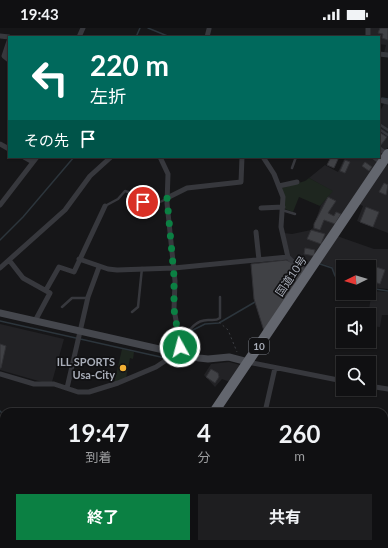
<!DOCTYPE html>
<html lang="ja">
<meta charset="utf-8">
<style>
:root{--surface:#101012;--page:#1e1e20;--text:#f1f3f6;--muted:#9c9d9f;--line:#303032;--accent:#0b8043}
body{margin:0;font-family:Lato,"Noto Sans JP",sans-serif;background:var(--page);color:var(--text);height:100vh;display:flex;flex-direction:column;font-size:15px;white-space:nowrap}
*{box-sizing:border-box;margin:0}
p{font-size:13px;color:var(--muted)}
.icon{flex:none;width:22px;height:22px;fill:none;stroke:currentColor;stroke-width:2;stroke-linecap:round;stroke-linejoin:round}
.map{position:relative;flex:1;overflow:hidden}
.panel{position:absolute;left:0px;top:380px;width:388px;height:140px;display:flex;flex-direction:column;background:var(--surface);border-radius:12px 12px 0 0;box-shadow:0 1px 3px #0004,0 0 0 1px var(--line)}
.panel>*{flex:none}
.banner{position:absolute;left:8px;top:8px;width:372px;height:122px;border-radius:0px;box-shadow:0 1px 3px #0004,0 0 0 1px var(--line);background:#00695c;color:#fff;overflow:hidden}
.needle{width:26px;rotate:265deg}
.tools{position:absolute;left:336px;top:232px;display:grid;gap:8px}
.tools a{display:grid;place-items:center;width:40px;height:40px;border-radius:0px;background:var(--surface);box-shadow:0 1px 3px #0004,0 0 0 1px var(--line);font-size:20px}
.pin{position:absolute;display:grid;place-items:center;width:34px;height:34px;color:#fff;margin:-17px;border:2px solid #fff;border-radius:50%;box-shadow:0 1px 4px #0007}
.me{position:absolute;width:44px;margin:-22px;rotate:353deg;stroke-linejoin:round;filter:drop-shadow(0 0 3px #0008)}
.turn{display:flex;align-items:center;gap:14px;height:84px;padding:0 16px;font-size:18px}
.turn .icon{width:52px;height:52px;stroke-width:2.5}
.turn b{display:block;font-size:28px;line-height:34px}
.then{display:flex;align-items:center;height:38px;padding:0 16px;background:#0003;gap:8px;font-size:15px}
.eta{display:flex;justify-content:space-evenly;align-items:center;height:68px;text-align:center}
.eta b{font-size:24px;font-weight:700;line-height:28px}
.button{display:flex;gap:8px;margin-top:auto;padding:8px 16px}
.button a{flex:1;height:46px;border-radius:0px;background:var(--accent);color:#fff;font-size:16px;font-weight:700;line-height:46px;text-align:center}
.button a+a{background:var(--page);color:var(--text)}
.status{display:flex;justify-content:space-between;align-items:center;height:28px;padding:0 20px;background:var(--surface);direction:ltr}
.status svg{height:11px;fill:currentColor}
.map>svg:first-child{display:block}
.built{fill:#222225}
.green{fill:#1e261f}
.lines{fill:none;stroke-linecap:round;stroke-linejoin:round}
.stream{stroke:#2c353c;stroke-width:1.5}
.building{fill:#404145;stroke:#303034}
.path{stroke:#3d3f44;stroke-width:1;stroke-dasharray:2 3;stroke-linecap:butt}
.lane{stroke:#37383d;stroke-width:2.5}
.street{stroke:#37383d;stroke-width:5}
.secondary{stroke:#45474d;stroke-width:7}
.highway{stroke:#63666e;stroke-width:10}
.route{stroke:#0b8043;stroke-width:7;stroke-dasharray:0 12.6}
.poi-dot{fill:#f2b134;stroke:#111113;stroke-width:1.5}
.labels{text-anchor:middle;stroke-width:3.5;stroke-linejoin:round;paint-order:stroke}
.shield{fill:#111113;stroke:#7b7e86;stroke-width:1}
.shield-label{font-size:10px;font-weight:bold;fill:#a8adb8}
.street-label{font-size:11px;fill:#a8adb8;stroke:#111113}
.poi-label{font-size:11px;font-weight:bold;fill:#a8adb8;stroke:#111113;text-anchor:end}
</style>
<div class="status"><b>19:43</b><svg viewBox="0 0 49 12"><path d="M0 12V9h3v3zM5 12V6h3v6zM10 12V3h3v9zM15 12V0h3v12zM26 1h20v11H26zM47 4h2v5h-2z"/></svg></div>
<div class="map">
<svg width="388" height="520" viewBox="0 0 388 520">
<rect width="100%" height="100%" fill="#161618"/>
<!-- built -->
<path class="built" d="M 370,0 L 388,0 L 388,26 L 384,25 L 386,17 L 379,16 L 379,9 L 370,9 Z
M 385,74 L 388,75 L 388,119 L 382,128 L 379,129 L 379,85 Z
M 345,129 L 371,129 L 376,133 L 376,136 L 309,235 L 303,235 L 291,230 L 284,205 L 292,206 L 311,202 L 313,200 L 321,177 L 332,163 L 309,150 L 325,137 L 338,144 Z
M 386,136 L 388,138 L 388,205 L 357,193 L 363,178 L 359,176 Z
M 337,208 L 374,221 L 388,221 L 388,261 L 369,259 L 369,239 L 343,239 L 343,254 L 335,248 L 332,239 L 320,235 Z
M 372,263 L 388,264 L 388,287 L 382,287 L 380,299 L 369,298 L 368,287 Z
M 0,296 L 64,311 L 52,354 L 42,354 L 0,342 Z
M 229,334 L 240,337 L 230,354 L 222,351 L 215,359 L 204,347 L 211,336 Z
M 159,516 L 194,516 L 193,520 L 157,520 Z"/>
<!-- green -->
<path class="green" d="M 309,150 L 333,163 L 320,178 L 299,169 L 293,184 L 285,181 L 282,160 L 305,153 Z
M 122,321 L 134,324 L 133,331 L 130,330 L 126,350 L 114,356 Z"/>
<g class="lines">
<!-- stream -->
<path class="stream" d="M 148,0 L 170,9
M 136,9 L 140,0
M 382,70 L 388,71
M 0,212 L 23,189 L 74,129
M 320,236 L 332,240 L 335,248 L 343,255
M 369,260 L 388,263
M 0,293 L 165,330
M 183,322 L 191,303 L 205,296 L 219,295 L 255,274
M 169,331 L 179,332 L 180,330
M 0,383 L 4,387
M 225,516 L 226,520"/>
</g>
<!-- building -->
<path class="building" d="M 380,0 L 388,0 L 388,12 L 382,10 L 383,6 L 378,5 Z
M 379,104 L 387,109 L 381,117 L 379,116 Z
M 331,129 L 339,129 L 334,140 L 327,137 Z
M 345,132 L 350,134 L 345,145 L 340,143 Z
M 365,134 L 372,139 L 369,143 L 362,138 Z
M 384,155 L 388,157 L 386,167 L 379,164 Z
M 328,169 L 336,173 L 328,185 L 334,188 L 336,184 L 341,186 L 335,196 L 324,192 L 320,202 L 314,200 L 314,196 Z
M 366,179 L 379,184 L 373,199 L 360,194 Z
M 311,202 L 325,206 L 321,216 L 307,211 Z
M 305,220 L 315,222 L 314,228 L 304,226 Z
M 286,232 L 306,240 L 264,303 L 254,271 L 251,236 Z
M 362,234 L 385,242 L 380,256 L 369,252 L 369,239 L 360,239 Z
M 0,316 L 6,318 L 1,340 L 0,340 Z
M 211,341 L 218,345 L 219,349 L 215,355 L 206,349 Z"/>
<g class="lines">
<!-- path -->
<path class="path" d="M 219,294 L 228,302 L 237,324
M 384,461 L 388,462"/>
<!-- lane -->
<path class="lane" d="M 379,96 L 388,102
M 379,101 L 388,107
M 379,119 L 386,124
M 379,123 L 386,125
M 292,140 L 296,129
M 105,178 L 118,171 L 125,163 C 142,167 144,184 166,171
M 282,182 L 295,186
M 62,279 L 72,270 L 88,270
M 132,284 L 138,279 L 142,240
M 182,317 C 186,306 193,292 208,292 C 213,292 216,293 220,290 L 220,269
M 384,402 L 388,404"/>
<!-- street -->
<path class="street" d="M 0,8 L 9,9
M 79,9 L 83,0
M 207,9 L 209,1
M 368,9 L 368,0
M 9,13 L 4,28 L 9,32
M 379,26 L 388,27
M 379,72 L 388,74
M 0,116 L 9,121
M 24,129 L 33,134
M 160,129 L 168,146 L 167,175 L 175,253 L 174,281 L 180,315 L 178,325
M 263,129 L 274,146 L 283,169 L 281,199 L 288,229 L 292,233 L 312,240
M 374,129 L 382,135
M 279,158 L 297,154
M 167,170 L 187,160 L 241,154 L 242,129
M 0,177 L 37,129
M 261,180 L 283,179
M 256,204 L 259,232
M 79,231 L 108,241 L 117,242 L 174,240 L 288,229
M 9,232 L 23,250 L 50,265 L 35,293
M 0,240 L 65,182 L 90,148 L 111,129
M 46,262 L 59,239 L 74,244 L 105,178
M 248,334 L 343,353
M 0,346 L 34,356 L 54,356 L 78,364 L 89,364 L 118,355 L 156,339 L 168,331 L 170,323
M 369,358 L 388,361
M 67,360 L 88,269 L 99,239
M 265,384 L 275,340
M 0,390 L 4,394
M 384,433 L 388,419
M 0,490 L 4,477
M 228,516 L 229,520
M 358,520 L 359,516"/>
<!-- secondary -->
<path class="secondary" d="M 0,285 L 199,330 L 208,331 L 229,329 L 248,334"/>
<!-- highway -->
<path class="highway" d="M 214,384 L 388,126
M 131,520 L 133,516"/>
</g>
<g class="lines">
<!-- route -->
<path class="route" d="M 143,174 L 152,175 L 167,170 L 174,248 L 174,281 L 180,319"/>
</g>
<!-- markers -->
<circle class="poi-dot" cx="123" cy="340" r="4"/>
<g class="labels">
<!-- shield labels -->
<rect class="shield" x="249" y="310" width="20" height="16" rx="3"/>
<g class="shield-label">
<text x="259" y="322">10</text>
</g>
<!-- street labels -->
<g class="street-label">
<text transform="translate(291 248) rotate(-56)" y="4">国道10号</text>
</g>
<!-- poi labels -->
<g class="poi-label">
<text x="115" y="338">ILL SPORTS<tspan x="115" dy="13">Usa-City</tspan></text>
</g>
</g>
</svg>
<div class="tools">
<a><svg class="needle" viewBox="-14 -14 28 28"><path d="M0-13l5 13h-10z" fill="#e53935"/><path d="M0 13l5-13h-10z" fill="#9c9d9f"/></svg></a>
<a><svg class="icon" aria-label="sound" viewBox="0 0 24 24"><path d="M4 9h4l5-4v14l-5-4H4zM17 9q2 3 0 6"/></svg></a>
<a><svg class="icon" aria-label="search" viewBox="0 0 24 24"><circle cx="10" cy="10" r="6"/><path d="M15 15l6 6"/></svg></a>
</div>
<div class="pin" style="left:143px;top:174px;background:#d93025"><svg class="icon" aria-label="arrive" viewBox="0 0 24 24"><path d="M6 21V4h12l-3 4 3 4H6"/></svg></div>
<svg class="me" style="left:180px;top:319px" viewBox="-20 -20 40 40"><circle r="17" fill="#0b8043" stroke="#fff" stroke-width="3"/><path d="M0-11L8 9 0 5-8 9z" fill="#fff"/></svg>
<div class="banner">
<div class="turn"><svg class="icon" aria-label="left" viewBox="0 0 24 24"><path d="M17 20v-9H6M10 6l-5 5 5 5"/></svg><div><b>220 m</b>左折</div></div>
<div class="then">その先<svg class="icon" aria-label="arrive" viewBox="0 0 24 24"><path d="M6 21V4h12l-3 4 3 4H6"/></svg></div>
</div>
<section class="panel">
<div class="eta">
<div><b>19:47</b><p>到着</p></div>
<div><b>4</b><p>分</p></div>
<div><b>260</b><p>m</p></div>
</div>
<div class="button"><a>終了</a><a>共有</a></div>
</section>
</div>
